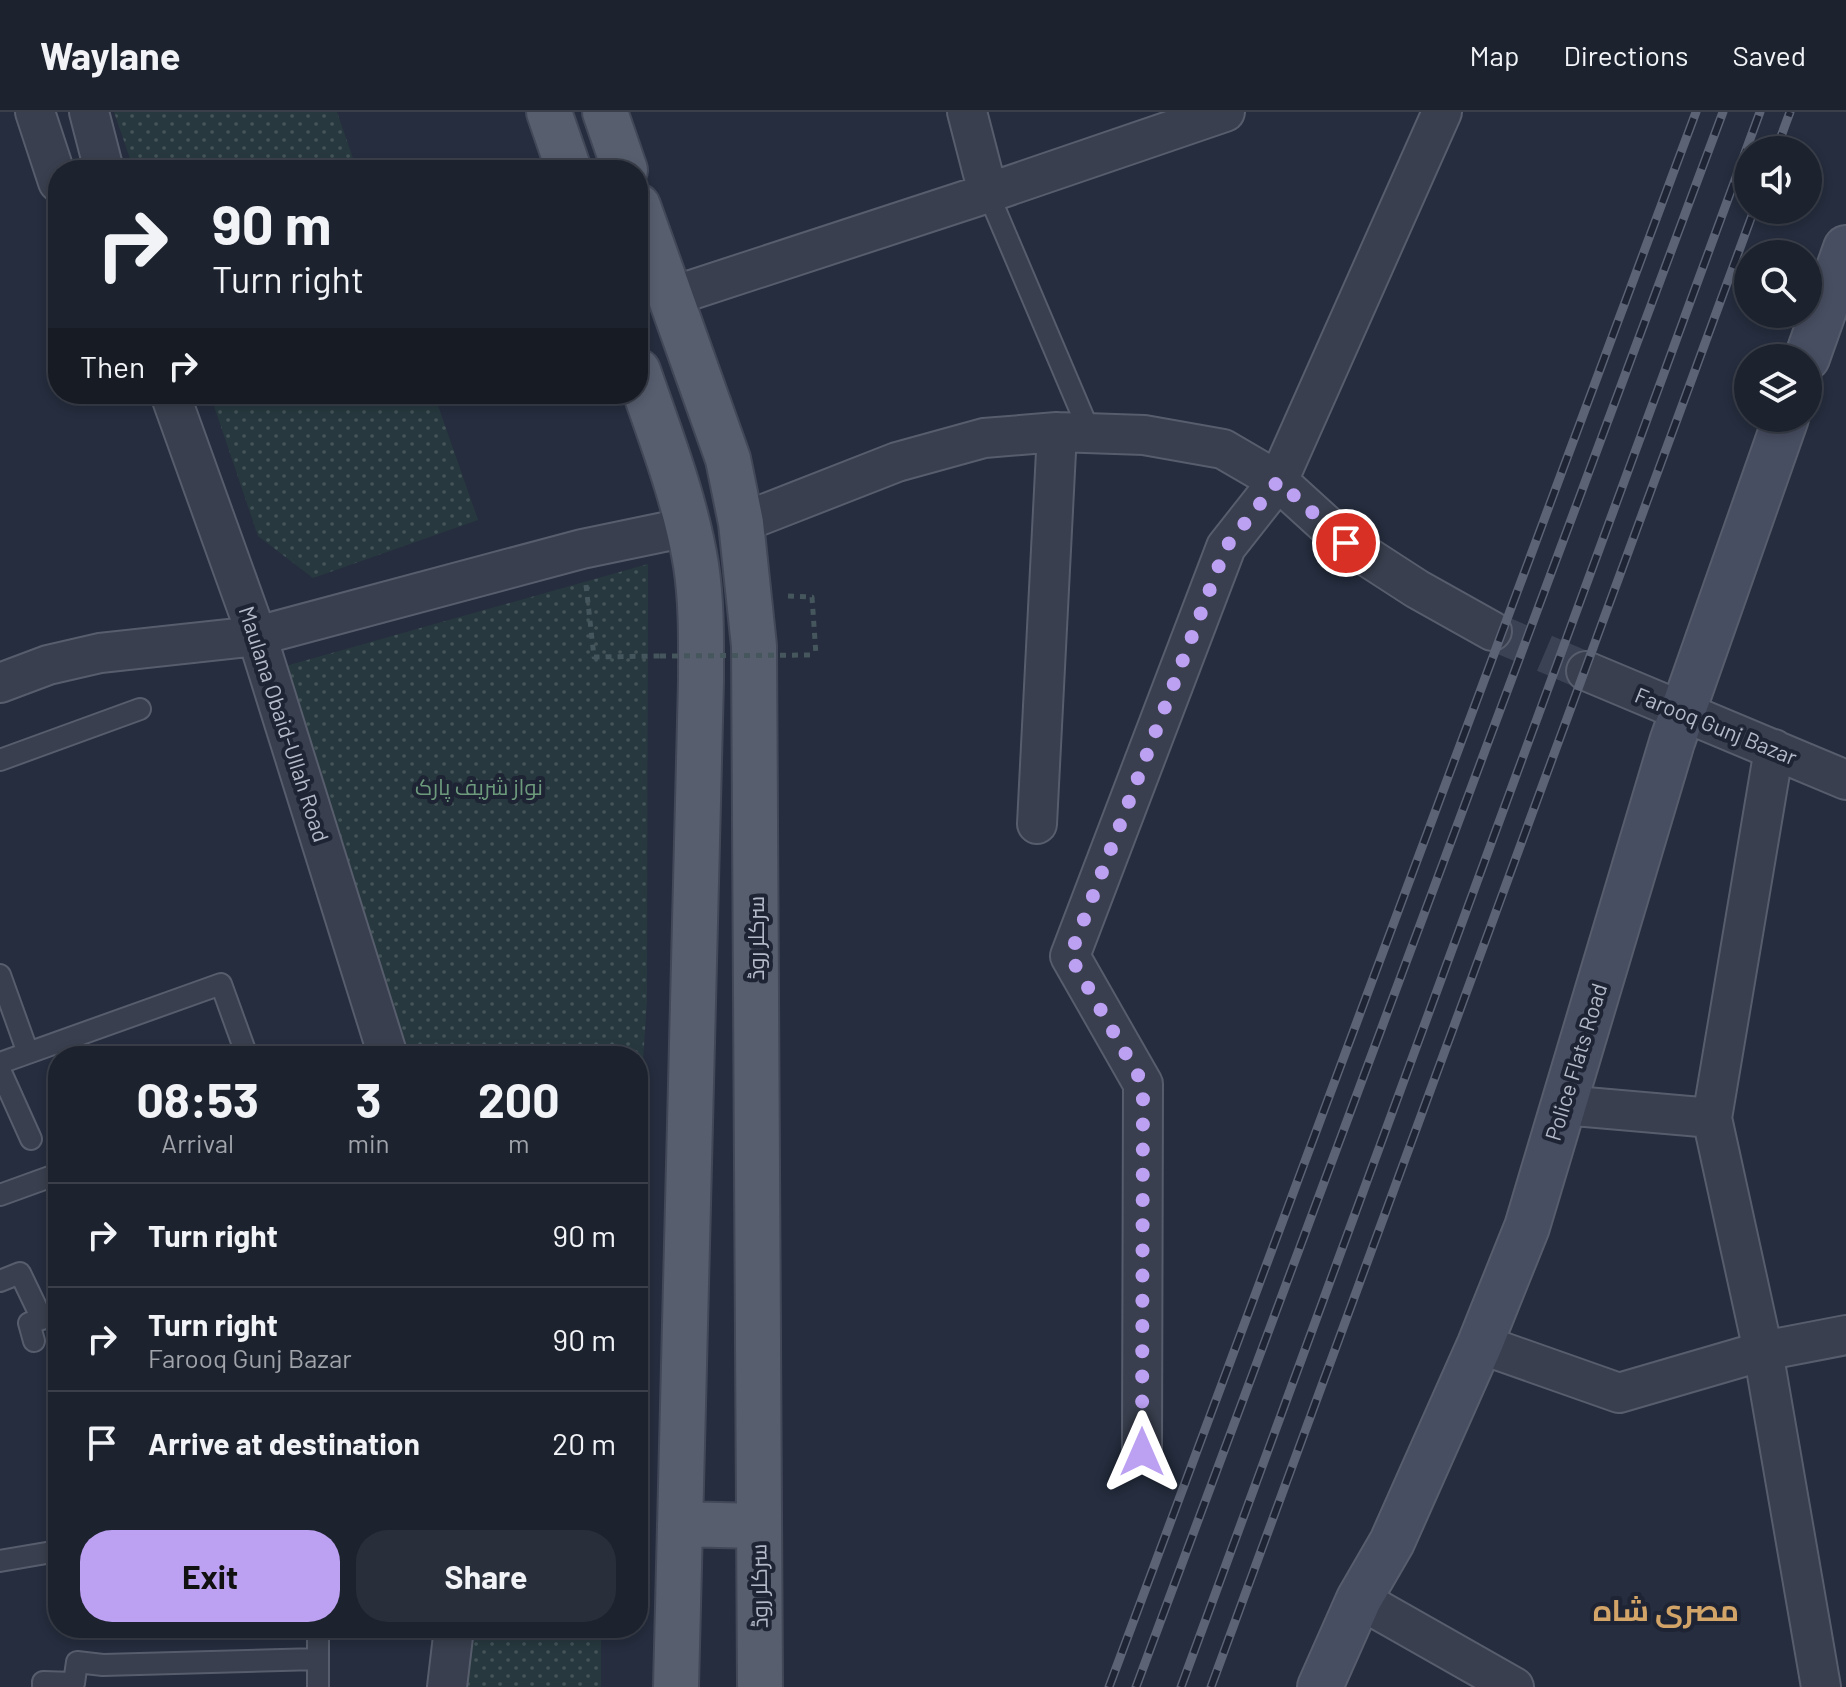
<!DOCTYPE html>
<meta charset="utf-8">
<style>
:root{--surface:#1c222e;--page:#292f3a;--text:#f1f3f6;--muted:#a0a4aa;--line:#3a3f4a;--accent:#bca0f2}
body{margin:0;font-family:Barlow,Cairo,sans-serif;background:var(--page);color:var(--text);height:100vh;display:flex;flex-direction:column;font-size:30px;white-space:nowrap}
*{box-sizing:border-box;margin:0}
p{font-size:26px;color:var(--muted)}
.icon{flex:none;width:44px;height:44px;fill:none;stroke:currentColor;stroke-width:2;stroke-linecap:round;stroke-linejoin:round}
.map{position:relative;flex:1;overflow:hidden}
.side{position:absolute;left:48px;top:934px;width:600px;height:592px;display:flex;flex-direction:column;background:var(--surface);border-radius:32px;box-shadow:0 4px 12px #0003,0 0 0 2px var(--line)}
.side>*{flex:none}
.hud{position:absolute;left:48px;top:48px;width:600px;height:244px;border-radius:32px;box-shadow:0 4px 12px #0003,0 0 0 2px var(--line);background:#1c222e;color:var(--text);overflow:hidden}
.tools{position:absolute;left:1734px;top:24px;display:grid;gap:16px}
.tools a{display:grid;place-items:center;width:88px;height:88px;border-radius:50%;background:var(--surface);box-shadow:0 4px 12px #0003,0 0 0 2px var(--line);font-size:40px}
.pin{position:absolute;display:grid;place-items:center;width:68px;height:68px;color:#fff;margin:-34px;border:4px solid #fff;border-radius:50%;box-shadow:0 2px 8px #0007}
.me{position:absolute;width:88px;margin:-44px;rotate:0deg;stroke-linejoin:round;filter:drop-shadow(0 0 6px #0008)}
.turn{display:flex;align-items:center;gap:28px;height:168px;padding:0 32px;font-size:36px}
.turn .icon{width:104px;height:104px;stroke-width:2.5}
.turn b{display:block;font-size:56px;line-height:68px}
.then{display:flex;align-items:center;height:76px;padding:0 32px;background:#0003;gap:16px;font-size:30px}
.eta{display:flex;justify-content:space-evenly;align-items:center;height:136px;text-align:center}
.eta b{font-size:48px;font-weight:700;line-height:56px}
.primary-button{display:flex;gap:16px;margin-top:auto;padding:16px 32px}
.primary-button a{flex:1;height:92px;border-radius:32px;background:var(--accent);color:#111;font-size:32px;font-weight:700;line-height:92px;text-align:center}
.primary-button a+a{background:var(--page);color:var(--text)}
ul{padding:0;list-style:none}
li{display:flex;align-items:center;gap:24px;height:104px;padding:0 32px;border-top:2px solid var(--line)}
li div{flex:1}
li b{display:block;font-size:30px}
li em{font-style:normal}
header{display:flex;align-items:center;gap:48px;box-sizing:border-box;height:112px;padding:0 40px;background:var(--surface);border-bottom:2px solid var(--line)}
header strong{font-size:38px}
nav{display:flex;gap:44px;margin-inline-start:auto;font-size:28px}
.map>svg:first-child{display:block}
.park{fill:url(#park-dots)}
.lines{fill:none;stroke-linecap:round;stroke-linejoin:round}
.street-tunnel{stroke:#3b4253;stroke-width:38;stroke-dasharray:38 19;stroke-linecap:butt}
.lane-casing{stroke:#575d6c;stroke-width:24}
.street-casing{stroke:#575d6c;stroke-width:42}
.secondary-casing{stroke:#575d6c;stroke-width:48}
.primary-casing{stroke:#424858;stroke-width:48}
.path{stroke:#45565c;stroke-width:5;stroke-dasharray:6 6;stroke-linecap:butt}
.lane{stroke:#393f4e;stroke-width:20}
.street{stroke:#393f4e;stroke-width:38}
.secondary{stroke:#474e61;stroke-width:44}
.primary{stroke:#575e6e;stroke-width:44}
.rail-casing{stroke:#5b6375;stroke-width:9}
.rail{stroke:#1e2434;stroke-width:6;stroke-dasharray:18;stroke-linecap:butt}
.path-bridge{stroke:#45565c;stroke-width:5;stroke-dasharray:6 6;stroke-linecap:butt}
.route{stroke:#bca0f2;stroke-width:14;stroke-dasharray:0 25.2}
.labels{text-anchor:middle;stroke-width:8;stroke-linejoin:round;paint-order:stroke}
.street-label{font-size:22px;fill:#b5bac9;stroke:#1e2434}
.park-label{font-size:22px;fill:#6d9a7d;stroke:#1e2434}
.district-label{font-size:30px;font-weight:bold;fill:#d3a467;stroke:#1e2434}
</style>
<header>
<strong>Waylane</strong>
<nav><a>Map</a><a>Directions</a><a>Saved</a></nav>
</header>
<div class="map">
<svg width="1846" height="1575" viewBox="0 0 1846 1575">
<defs>
<pattern id="park-dots" width="8" height="8" patternUnits="userSpaceOnUse" patternTransform="scale(2)"><rect width="8" height="8" fill="#27393f"/><path d="M2 2h.1M6 6h.1" fill="none" stroke="#445459" stroke-width="1.8" stroke-linecap="round"/></pattern>
</defs>
<rect width="100%" height="100%" fill="#252d3e"/>
<!-- park -->
<path class="park" d="M 114,0 L 337,0 L 357,58 L 134,58 Z
M 210,282 L 434,282 L 478,408 L 313,466 L 258,424 Z
M 648,452 L 647,888 L 638,1026 L 638,944 L 385,944 L 268,559 Z
M 452,1516 L 601,1516 L 601,1575 L 445,1575 Z"/>
<g class="lines">
<!-- street-tunnel -->
<path class="street-tunnel" d="M 1492,519 L 1586,559"/>
<defs>
<path id="lane" d="M 988,81 L 1090,321
M 0,648 L 140,597
M 0,863 L 28,941
M 0,951 L 221,872 L 247,944
M 0,958 L 31,1027
M 0,1083 L 58,1062
M 0,1169 L 20,1161 L 42,1207 L 58,1199
M 34,1229 L 29,1211 L 42,1207
M 0,1449 L 58,1439
M 43,1575 L 43,1570 L 74,1571 L 77,1550 L 103,1553 L 318,1547
M 318,1575 L 318,1516"/>
<path id="street" d="M 35,0 L 58,70
M 89,0 L 104,58
M 967,0 L 988,81
M 670,185 L 988,81 L 1225,0
M 170,282 L 257,524 L 388,944
M 741,411 L 897,350 L 984,326 L 1057,320 L 1144,323 L 1223,337 L 1278,369 L 1346,431 L 1417,477 L 1492,519
M 1586,559 L 1846,668
M 0,571 L 48,553 L 100,541 L 257,524 L 582,437 L 688,415
M 1774,637 L 1712,1006 L 1763,1239 L 1821,1575
M 1037,712 L 1057,320
M 1563,993 L 1712,1006
M 1480,1232 L 1619,1281 L 1763,1239 L 1846,1223
M 1142,1340 L 1143,972 L 1070,844 L 1226,435 L 1278,369 L 1442,0
M 1359,1487 L 1514,1575
M 447,1575 L 454,1516"/>
<path id="secondary" d="M 1807,246 L 1846,136
M 1320,1575 L 1359,1487 L 1392,1430 L 1480,1232 L 1527,1115 L 1672,630 L 1786,306"/>
<path id="primary" d="M 549,0 L 569,58
M 605,0 L 625,58
M 638,94 L 728,347 L 741,411 L 754,534 L 760,1575
M 638,259 C 660,323 685,386 696,453 C 702,492 701,531 701,569 L 676,1575
M 680,1412 L 758,1414"/>
</defs>
<!-- lane casing -->
<use href="#lane" class="lane-casing"/>
<!-- street casing -->
<use href="#street" class="street-casing"/>
<!-- secondary casing -->
<use href="#secondary" class="secondary-casing"/>
<!-- primary casing -->
<use href="#primary" class="primary-casing"/>
<!-- path -->
<path class="path" d="M 586,473 L 594,545 L 660,544
M 788,484 L 812,485 L 816,543"/>
<!-- lane -->
<use href="#lane" class="lane"/>
<!-- street -->
<use href="#street" class="street"/>
<!-- secondary -->
<use href="#secondary" class="secondary"/>
<!-- primary -->
<use href="#primary" class="primary"/>
<defs>
<path id="rail" d="M 1776,38 L 1790,0
M 1109,1575 L 1696,0
M 1136,1575 L 1723,0
M 1181,1575 L 1760,0
M 1211,1575 L 1754,98"/>
</defs>
<!-- rail casing -->
<use href="#rail" class="rail-casing"/>
<!-- rail -->
<use href="#rail" class="rail"/>
<!-- path-bridge -->
<path class="path-bridge" d="M 660,544 L 816,543"/>
</g>
<g class="lines">
<!-- route -->
<path class="route" d="M 1142,1340 L 1143,972 L 1070,844 L 1226,435 L 1278,369 L 1346,431"/>
</g>
<g class="labels">
<!-- street labels -->
<g class="street-label">
<text transform="translate(284 612) rotate(72)" y="8">Maulana Obaid-Ullah Road</text>
<text transform="translate(1716 614) rotate(22)" y="8">Farooq Gunj Bazar</text>
<text transform="translate(756 826) rotate(-90)" y="8">سرکلر روڈ</text>
<text transform="translate(1576 950) rotate(-73)" y="8">Police Flats Road</text>
<text transform="translate(759 1474) rotate(-91)" y="8">سرکلر روڈ</text>
</g>
<!-- park labels -->
<g class="park-label">
<text x="479" y="683">نواز شریف پارک</text>
</g>
<!-- district labels -->
<g class="district-label">
<text x="1666" y="1509">مصری شاہ</text>
</g>
</g>
</svg>
<div class="tools">
<a><svg class="icon" aria-label="sound" viewBox="0 0 24 24"><path d="M4 9h4l5-4v14l-5-4H4zM17 9q2 3 0 6"/></svg></a>
<a><svg class="icon" aria-label="search" viewBox="0 0 24 24"><circle cx="10" cy="10" r="6"/><path d="M15 15l6 6"/></svg></a>
<a><svg class="icon" aria-label="layers" viewBox="0 0 24 24"><path d="M12 4l9 5-9 5-9-5zM3 14l9 5 9-5"/></svg></a>
</div>
<div class="pin" style="left:1346px;top:431px;background:#d93025"><svg class="icon" aria-label="arrive" viewBox="0 0 24 24"><path d="M6 21V4h12l-3 4 3 4H6"/></svg></div>
<svg class="me" style="left:1142px;top:1340px" viewBox="-20 -20 40 40"><path d="M0-17L14 15 0 8-14 15z" fill="#bca0f2" stroke="#fff" stroke-width="4"/></svg>
<div class="hud">
<div class="turn"><svg class="icon" aria-label="right" viewBox="0 0 24 24"><path d="M7 20v-9h11M14 6l5 5-5 5"/></svg><div><b>90 m</b>Turn right</div></div>
<div class="then">Then<svg class="icon" aria-label="right" viewBox="0 0 24 24"><path d="M7 20v-9h11M14 6l5 5-5 5"/></svg></div>
</div>
<section class="side">
<div class="eta">
<div><b>08:53</b><p>Arrival</p></div>
<div><b>3</b><p>min</p></div>
<div><b>200</b><p>m</p></div>
</div>
<ul>
<li><svg class="icon" aria-label="right" viewBox="0 0 24 24"><path d="M7 20v-9h11M14 6l5 5-5 5"/></svg><div><b>Turn right</b></div><em>90 m</em></li>
<li><svg class="icon" aria-label="right" viewBox="0 0 24 24"><path d="M7 20v-9h11M14 6l5 5-5 5"/></svg><div><b>Turn right</b><p>Farooq Gunj Bazar</p></div><em>90 m</em></li>
<li><svg class="icon" aria-label="arrive" viewBox="0 0 24 24"><path d="M6 21V4h12l-3 4 3 4H6"/></svg><div><b>Arrive at destination</b></div><em>20 m</em></li>
</ul>
<div class="primary-button"><a>Exit</a><a>Share</a></div>
</section>
</div>
